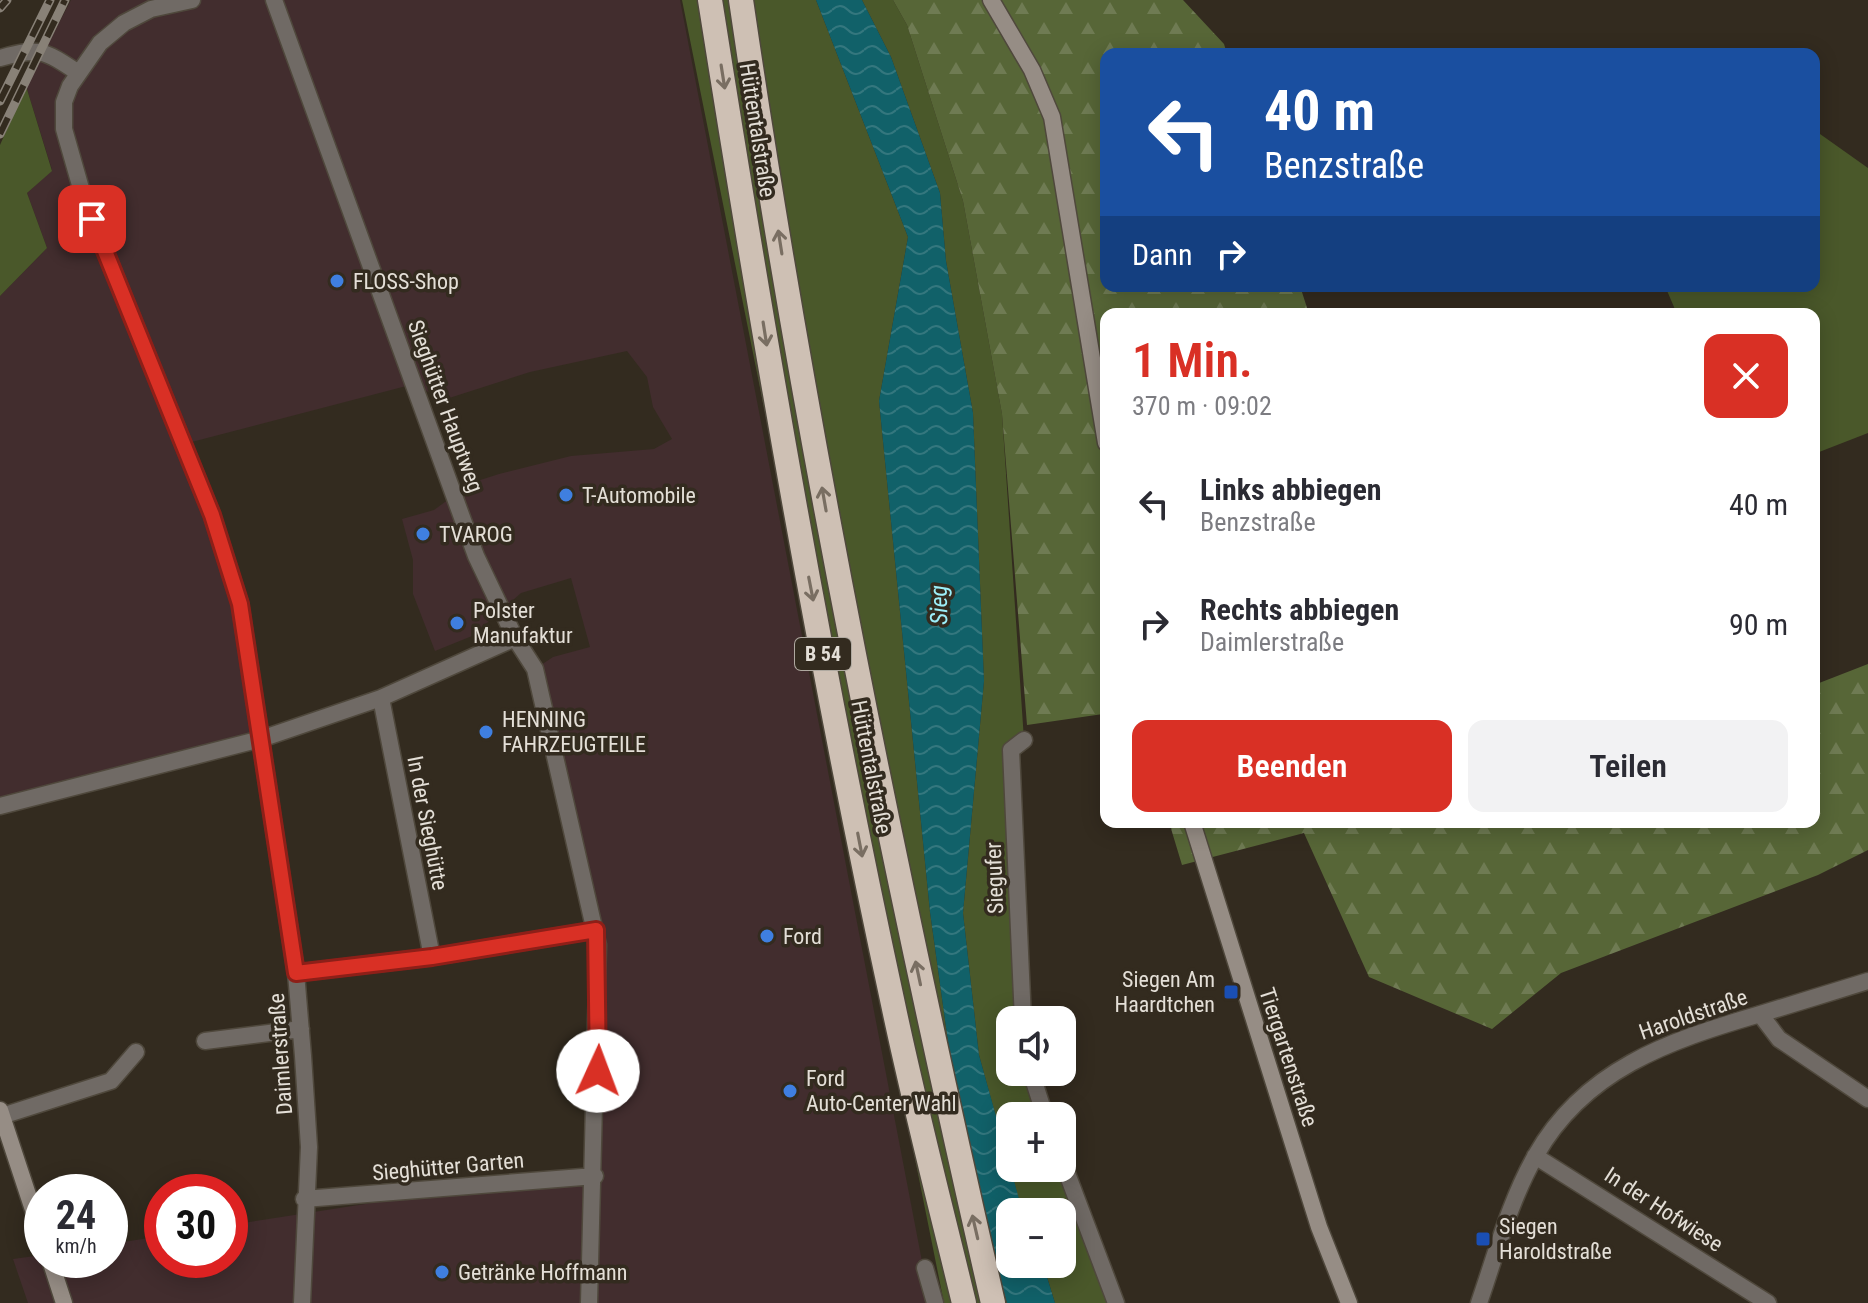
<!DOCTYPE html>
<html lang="de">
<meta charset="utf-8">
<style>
:root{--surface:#fff;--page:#f2f2f3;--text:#2b2b33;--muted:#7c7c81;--accent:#d93025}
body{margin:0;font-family:"Roboto Condensed",sans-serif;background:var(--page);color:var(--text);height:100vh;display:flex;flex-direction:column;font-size:30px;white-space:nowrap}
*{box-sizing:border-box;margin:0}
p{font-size:26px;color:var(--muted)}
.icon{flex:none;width:44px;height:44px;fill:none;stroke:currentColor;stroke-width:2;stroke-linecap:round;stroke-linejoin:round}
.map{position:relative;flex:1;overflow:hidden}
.details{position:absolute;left:1100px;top:308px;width:720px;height:520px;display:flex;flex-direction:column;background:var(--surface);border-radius:16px;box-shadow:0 4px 20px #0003}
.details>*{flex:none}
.guide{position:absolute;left:1100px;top:48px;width:720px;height:244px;border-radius:16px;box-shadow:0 4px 20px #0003;background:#1a4fa0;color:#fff;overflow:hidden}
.controls{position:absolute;left:996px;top:1006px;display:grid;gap:16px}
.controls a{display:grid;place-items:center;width:80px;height:80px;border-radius:16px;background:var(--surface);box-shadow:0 4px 20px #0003;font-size:40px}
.speed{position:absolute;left:24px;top:1174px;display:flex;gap:16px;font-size:40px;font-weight:700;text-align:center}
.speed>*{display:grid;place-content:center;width:104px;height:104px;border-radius:50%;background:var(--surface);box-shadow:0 4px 20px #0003;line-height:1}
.speed small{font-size:20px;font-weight:400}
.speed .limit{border:12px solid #d22;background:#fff;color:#111}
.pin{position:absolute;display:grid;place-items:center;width:68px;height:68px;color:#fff;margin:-34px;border-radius:16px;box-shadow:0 4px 12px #0006}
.me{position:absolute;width:88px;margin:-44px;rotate:2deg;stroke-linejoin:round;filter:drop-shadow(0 0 6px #0008)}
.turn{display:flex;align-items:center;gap:28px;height:168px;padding:0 32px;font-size:36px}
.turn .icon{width:104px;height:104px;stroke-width:2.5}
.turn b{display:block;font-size:56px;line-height:68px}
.then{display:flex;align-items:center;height:76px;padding:0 32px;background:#0003;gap:16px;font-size:30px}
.round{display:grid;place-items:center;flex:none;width:84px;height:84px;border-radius:16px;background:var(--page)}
.overview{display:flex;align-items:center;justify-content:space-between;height:136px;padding:0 32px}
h1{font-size:48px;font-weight:600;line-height:60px;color:var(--accent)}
.action{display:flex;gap:16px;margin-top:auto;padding:16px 32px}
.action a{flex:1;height:92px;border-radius:16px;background:var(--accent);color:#fff;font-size:32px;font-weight:600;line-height:92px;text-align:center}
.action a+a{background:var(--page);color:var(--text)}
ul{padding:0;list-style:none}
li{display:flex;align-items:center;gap:24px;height:120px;padding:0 32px}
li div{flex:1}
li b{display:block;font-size:30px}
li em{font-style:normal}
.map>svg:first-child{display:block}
.commercial{fill:#422d2e}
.green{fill:#4a582a}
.forest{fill:url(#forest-firs)}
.water{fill:url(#water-waves)}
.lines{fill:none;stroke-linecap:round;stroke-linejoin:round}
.street-casing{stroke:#4f483c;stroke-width:19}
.secondary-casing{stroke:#4f483c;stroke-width:19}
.highway-casing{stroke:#4f483c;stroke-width:27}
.street{stroke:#706a65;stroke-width:16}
.secondary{stroke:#968d85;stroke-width:16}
.highway{stroke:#cec0b4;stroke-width:24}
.rail-casing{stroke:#888177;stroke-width:9}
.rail{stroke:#332b1f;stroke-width:6;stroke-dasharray:18;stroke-linecap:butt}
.oneway{stroke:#796e62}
.route-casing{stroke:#8d1f18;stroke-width:20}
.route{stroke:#d93025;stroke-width:14}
.shop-dot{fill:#3f7fe0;stroke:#332b1f;stroke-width:3}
.transit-dot{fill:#1a4fb4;stroke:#332b1f;stroke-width:3}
.labels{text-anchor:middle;stroke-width:7;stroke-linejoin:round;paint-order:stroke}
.shield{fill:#332b1f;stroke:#afa9a0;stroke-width:2}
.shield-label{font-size:20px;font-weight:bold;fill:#e4dfd7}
.street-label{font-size:22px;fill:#e4dfd7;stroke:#332b1f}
.poi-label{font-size:22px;fill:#e4dfd7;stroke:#332b1f;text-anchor:start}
.water-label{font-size:24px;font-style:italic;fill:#9ceff9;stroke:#332b1f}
</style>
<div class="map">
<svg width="1868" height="1303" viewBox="0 0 1868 1303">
<defs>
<pattern id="forest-firs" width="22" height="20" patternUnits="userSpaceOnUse" patternTransform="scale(2)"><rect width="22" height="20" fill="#576637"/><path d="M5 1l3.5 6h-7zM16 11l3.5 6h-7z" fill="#6f7b53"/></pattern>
<pattern id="water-waves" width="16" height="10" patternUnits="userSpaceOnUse" patternTransform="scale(2)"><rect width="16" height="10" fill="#116169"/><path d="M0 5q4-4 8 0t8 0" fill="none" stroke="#34777e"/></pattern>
</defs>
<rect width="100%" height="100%" fill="#332b1f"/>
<!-- commercial -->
<path class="commercial" d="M 71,0 L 680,0 L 930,1303 L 28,1303 L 13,1259 L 42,1255 L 42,1260 L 110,1260 L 110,1244 L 162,1236 L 162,1260 L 230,1260 L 230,1225 L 584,1170 L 596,1151 L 598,945 L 535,669 L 553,657 L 590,647 L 571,578 L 521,593 L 472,636 L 435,651 L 413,594 L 413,560 L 402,519 L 434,510 L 471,483 L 499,474 L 571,456 L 654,449 L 672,439 L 653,407 L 647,377 L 627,351 L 530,372 L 443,400 L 414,384 L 184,444 L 240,604 L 261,739 L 0,806 L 0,296 L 47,248 L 27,193 L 52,170 L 26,86 Z"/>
<!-- green -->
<path class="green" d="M 682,0 L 816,0 L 908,237 L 879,401 L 930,912 L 963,1150 L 1007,1303 L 944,1303 Z
M 862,0 L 893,0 L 907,25 L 963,201 L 1002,414 L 1024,740 L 1011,750 L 1023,1020 L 1010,1020 L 1010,1072 L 1031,1072 L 1045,1116 L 1010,1116 L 1010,1168 L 979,1055 L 963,913 L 984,681 L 973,413 L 946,261 L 940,193 L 891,57 Z
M 26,86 L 52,171 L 27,193 L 47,248 L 0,296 L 0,145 Z
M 1820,134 L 1868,168 L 1868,433 L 1814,454 L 1814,314 L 1677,314 L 1665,286 L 1814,286 L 1814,141 Z
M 1010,1168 L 1062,1168 L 1116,1303 L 1055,1303 L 1043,1264 L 1062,1264 L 1062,1212 L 1026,1212 L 1021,1207 Z"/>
<!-- forest -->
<path class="forest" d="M 893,0 L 1183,0 L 1224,44 L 1227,54 L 1106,54 L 1106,286 L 1300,286 L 1309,314 L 1106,314 L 1106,719 L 1103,714 L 1027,725 L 1002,414 L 963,201 L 907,25 Z
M 1868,664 L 1868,850 L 1818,875 L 1561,973 L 1492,1029 L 1369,977 L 1304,833 L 1182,865 L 1169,822 L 1814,822 L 1814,685 Z"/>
<!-- water -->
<path class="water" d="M 816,0 L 862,0 L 891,57 L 940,193 L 946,261 L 973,413 L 984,681 L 963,913 L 979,1055 L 1021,1206 L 1026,1212 L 1010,1212 L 1010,1264 L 1043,1264 L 1055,1303 L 1007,1303 L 963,1150 L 930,912 L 879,401 L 908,237 Z"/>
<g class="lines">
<defs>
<path id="street" d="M 192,0 L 151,9 L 124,23 L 100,43 L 70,86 L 64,102 L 64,129 L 84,199 L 212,515 L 240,604 L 296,973 L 303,1056 L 309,1147 L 302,1303
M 274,0 L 476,556 L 515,638 L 535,669 L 598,945 L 589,1303
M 0,58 C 39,47 44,50 77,72
M 381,698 L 432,957
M 0,806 L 261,739 L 381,698 L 515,638
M 296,973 L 432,957 L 596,930
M 1760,1014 L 1779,1039 L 1868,1099
M 1023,1020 L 1011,750 L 1024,740
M 205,1041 L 301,1029
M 1031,1072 L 1045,1116
M 2,1116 L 111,1081 L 136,1052
M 1535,1156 L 1768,1303
M 1062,1160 L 1116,1303
M 304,1199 L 595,1176
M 925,1268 L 935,1303
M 1479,1303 C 1496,1254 1510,1200 1536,1155 C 1584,1070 1668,1041 1757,1015 C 1794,1004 1831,992 1868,981"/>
<path id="secondary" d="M 991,0 L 1032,70 L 1052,117 L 1106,443
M 1192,822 L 1319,1227 L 1349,1303
M 0,1110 L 42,1237
M 50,1260 L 64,1303"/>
<path id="highway" d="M 710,0 C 763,336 821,672 893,1004 C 914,1104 940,1204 964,1303
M 741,0 C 805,438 894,871 993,1303"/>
</defs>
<!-- street casing -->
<use href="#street" class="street-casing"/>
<!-- secondary casing -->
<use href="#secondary" class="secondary-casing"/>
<!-- highway casing -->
<use href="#highway" class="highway-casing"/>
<!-- street -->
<use href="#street" class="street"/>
<!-- secondary -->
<use href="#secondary" class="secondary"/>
<!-- highway -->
<use href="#highway" class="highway"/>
<defs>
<path id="rail" d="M 0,8 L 7,0
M 0,101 L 50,0
M 0,134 L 65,0"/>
</defs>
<!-- rail casing -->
<use href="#rail" class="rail-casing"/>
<!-- rail -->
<use href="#rail" class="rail"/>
</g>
<!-- one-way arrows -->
<defs><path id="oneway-shaft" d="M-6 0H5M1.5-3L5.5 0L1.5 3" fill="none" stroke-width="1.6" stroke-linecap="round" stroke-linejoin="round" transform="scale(2)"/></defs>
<g class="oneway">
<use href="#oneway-shaft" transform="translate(723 77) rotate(81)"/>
<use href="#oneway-shaft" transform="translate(780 242) rotate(-99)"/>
<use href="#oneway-shaft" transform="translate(765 334) rotate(81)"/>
<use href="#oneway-shaft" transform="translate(824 499) rotate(-100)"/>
<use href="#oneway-shaft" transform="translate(811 589) rotate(79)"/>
<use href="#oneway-shaft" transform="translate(860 845) rotate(79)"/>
<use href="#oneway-shaft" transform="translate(918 973) rotate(-102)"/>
<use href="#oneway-shaft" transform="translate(975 1227) rotate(-103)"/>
</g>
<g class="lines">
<defs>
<path id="route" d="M 92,219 L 212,515 L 240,604 L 296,973 L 432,957 L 596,930 L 598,1071"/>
</defs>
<!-- route casing -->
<use href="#route" class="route-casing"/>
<!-- route -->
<use href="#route" class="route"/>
</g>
<!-- markers -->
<g class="shop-dot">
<circle cx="337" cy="281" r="8"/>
<circle cx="566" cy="495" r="8"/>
<circle cx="423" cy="534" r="8"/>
<circle cx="457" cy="623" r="8"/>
<circle cx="486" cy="732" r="8"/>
<circle cx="767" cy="936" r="8"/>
<circle cx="790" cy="1091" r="8"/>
<circle cx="442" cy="1272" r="8"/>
</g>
<g class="transit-dot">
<rect x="1223" y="984" width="16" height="16" rx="4"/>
<rect x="1475" y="1231" width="16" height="16" rx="4"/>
</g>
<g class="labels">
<!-- shield labels -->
<rect class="shield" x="795" y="638" width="56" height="32" rx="6"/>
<g class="shield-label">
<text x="823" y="661">B 54</text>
</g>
<!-- street labels -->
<g class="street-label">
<text transform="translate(758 130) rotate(81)" y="8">Hüttentalstraße</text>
<text transform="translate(446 406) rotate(70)" y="8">Sieghütter Hauptweg</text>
<text transform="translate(872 767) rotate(79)" y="8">Hüttentalstraße</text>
<text transform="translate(428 823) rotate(79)" y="8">In der Sieghütte</text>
<text transform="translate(994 878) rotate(-92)" y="8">Siegufer</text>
<text transform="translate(1693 1014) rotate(-19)" y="8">Haroldstraße</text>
<text transform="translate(280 1054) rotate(-94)" y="8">Daimlerstraße</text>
<text transform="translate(1289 1057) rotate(72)" y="8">Tiergartenstraße</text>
<text transform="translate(448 1166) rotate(-5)" y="8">Sieghütter Garten</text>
<text transform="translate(1664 1209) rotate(33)" y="8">In der Hofwiese</text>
</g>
<!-- poi labels -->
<g class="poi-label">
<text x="353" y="289">FLOSS-Shop</text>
<text x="582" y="503">T-Automobile</text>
<text x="439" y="542">TVAROG</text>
<text x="473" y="618">Polster<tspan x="473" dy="25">Manufaktur</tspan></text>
<text x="502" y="727">HENNING<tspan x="502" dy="25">FAHRZEUGTEILE</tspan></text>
<text x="783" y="944">Ford</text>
<text x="1215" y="987" text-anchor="end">Siegen Am<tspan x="1215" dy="25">Haardtchen</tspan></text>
<text x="806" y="1086">Ford<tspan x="806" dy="25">Auto-Center Wahl</tspan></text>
<text x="1499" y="1234">Siegen<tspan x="1499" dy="25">Haroldstraße</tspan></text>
<text x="458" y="1280">Getränke Hoffmann</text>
</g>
<!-- water labels -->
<g class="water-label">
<text transform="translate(939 605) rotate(-91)" y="8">Sieg</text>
</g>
</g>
</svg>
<div class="controls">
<a><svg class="icon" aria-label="sound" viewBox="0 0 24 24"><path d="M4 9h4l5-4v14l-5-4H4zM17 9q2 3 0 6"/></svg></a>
<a>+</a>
<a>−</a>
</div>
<div class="speed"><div>24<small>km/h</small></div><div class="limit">30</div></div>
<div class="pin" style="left:92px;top:219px;background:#d93025"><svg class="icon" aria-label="arrive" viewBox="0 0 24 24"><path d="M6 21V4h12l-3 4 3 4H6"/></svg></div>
<svg class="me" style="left:598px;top:1071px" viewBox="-20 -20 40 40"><circle r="19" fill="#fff"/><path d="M0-13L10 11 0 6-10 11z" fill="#d93025"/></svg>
<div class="guide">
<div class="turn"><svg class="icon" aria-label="left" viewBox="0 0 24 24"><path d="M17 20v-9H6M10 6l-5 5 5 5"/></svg><div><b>40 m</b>Benzstraße</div></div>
<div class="then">Dann<svg class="icon" aria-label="right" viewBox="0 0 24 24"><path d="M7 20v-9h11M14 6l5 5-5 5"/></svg></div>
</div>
<section class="details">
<div class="overview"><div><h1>1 Min.</h1><p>370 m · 09:02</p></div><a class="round" style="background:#d93025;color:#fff"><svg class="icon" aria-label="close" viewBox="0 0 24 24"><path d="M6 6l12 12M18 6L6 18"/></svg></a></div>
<ul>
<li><svg class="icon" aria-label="left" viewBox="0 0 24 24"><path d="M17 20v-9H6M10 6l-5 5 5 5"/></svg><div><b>Links abbiegen</b><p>Benzstraße</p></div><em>40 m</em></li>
<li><svg class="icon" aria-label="right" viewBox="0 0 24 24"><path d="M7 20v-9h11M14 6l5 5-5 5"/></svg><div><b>Rechts abbiegen</b><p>Daimlerstraße</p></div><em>90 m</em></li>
</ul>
<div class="action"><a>Beenden</a><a>Teilen</a></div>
</section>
</div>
